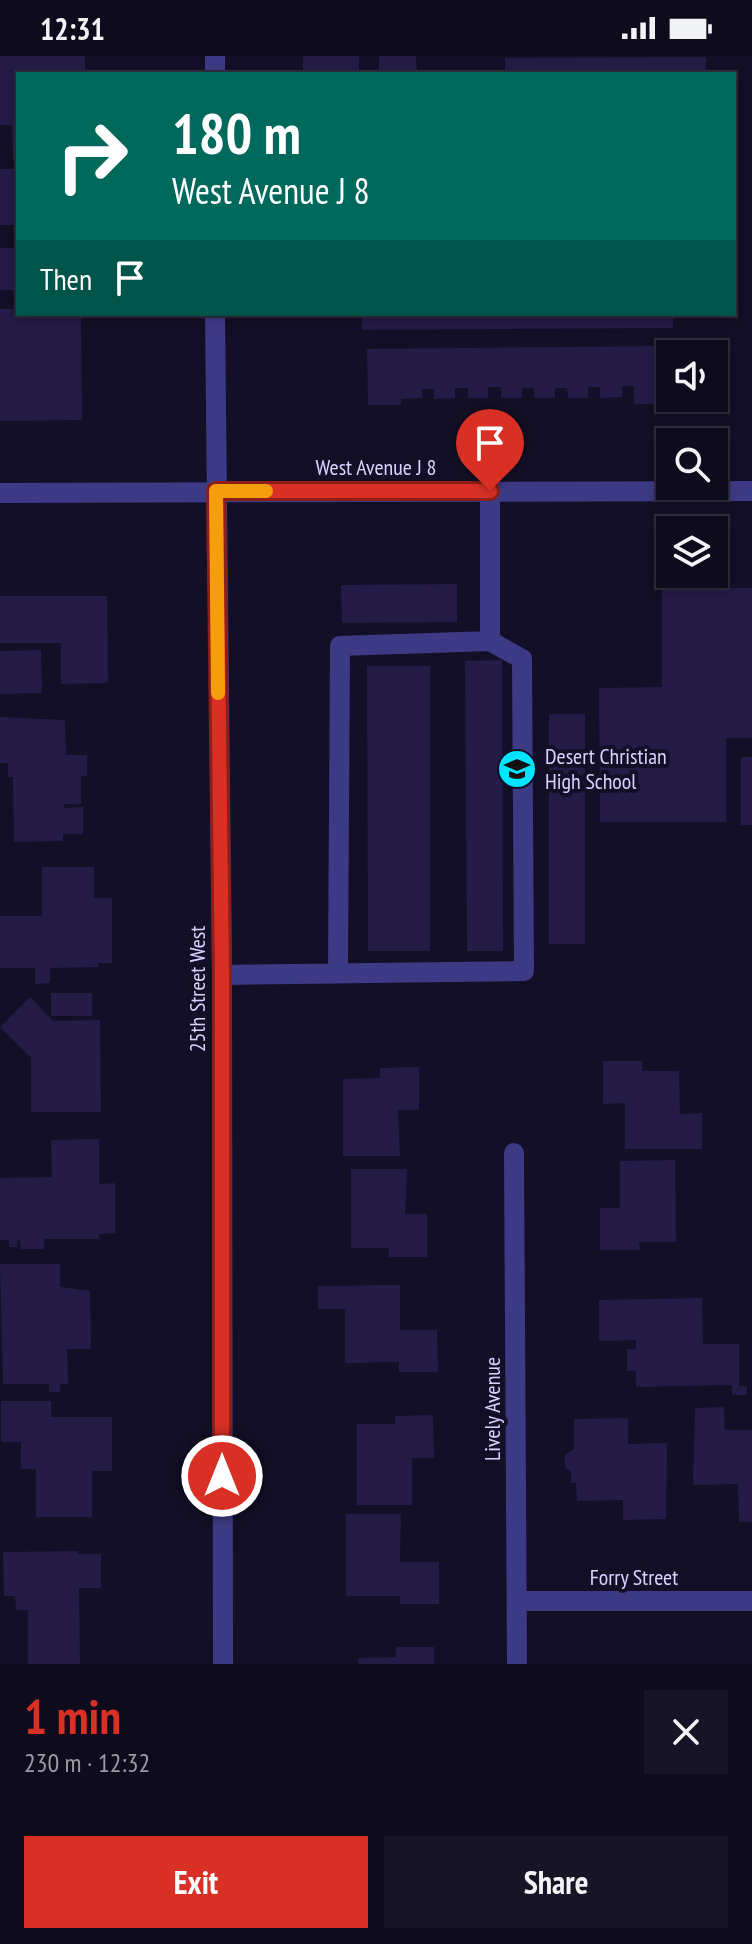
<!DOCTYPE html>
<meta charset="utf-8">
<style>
:root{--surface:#0e0b1c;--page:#171425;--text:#f1f3f6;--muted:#9b9ba3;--line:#2e2b3b;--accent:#d93025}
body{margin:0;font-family:"PT Sans Narrow",sans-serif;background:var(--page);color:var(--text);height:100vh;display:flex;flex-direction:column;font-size:30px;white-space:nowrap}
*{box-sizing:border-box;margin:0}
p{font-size:26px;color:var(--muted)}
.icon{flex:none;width:44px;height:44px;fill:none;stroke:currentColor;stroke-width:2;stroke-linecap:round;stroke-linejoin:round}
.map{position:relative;height:1608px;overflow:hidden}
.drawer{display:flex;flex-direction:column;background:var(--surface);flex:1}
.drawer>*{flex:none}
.banner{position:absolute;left:16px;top:16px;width:720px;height:244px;border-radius:0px;box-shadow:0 4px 12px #0003,0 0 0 2px var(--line);background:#00695c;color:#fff;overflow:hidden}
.fabs{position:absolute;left:656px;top:284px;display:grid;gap:16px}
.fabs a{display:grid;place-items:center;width:72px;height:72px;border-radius:0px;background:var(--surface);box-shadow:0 4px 12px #0003,0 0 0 2px var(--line);font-size:40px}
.pin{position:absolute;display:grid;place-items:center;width:68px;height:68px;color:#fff;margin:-82px -34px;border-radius:50% 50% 50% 0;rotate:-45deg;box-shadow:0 0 8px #0007}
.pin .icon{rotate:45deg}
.me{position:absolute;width:88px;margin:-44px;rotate:0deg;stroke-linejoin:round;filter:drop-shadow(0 0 6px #0008)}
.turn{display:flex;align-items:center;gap:28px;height:168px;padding:0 24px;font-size:36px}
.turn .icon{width:104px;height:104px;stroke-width:2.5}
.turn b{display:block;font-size:56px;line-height:68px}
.then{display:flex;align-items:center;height:76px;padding:0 24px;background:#0003;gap:16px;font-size:30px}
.round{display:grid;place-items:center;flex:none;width:84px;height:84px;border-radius:0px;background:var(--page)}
.overview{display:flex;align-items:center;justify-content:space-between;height:136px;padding:0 24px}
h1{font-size:48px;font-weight:800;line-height:60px;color:var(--accent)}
.button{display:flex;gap:16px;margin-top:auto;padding:16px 24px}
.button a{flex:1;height:92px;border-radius:0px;background:var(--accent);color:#fff;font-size:32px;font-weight:800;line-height:92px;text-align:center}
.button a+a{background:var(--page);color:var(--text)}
.status{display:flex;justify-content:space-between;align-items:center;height:56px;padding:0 40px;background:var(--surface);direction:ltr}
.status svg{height:22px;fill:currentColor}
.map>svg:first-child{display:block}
.building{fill:#241b47}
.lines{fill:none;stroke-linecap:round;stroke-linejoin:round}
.service{stroke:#3d3a85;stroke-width:20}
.minor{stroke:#3d3a85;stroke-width:20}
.tertiary{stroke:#3d3a85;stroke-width:20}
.route-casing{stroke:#8d1f18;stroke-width:20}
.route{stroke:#d93025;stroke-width:14}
.slow{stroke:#f59e0b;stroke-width:14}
.labels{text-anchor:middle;stroke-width:8;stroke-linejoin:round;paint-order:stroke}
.street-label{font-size:22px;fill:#d9d4ff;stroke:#130f26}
.poi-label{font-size:22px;fill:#d9d4ff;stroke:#130f26;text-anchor:start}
</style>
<div class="status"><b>12:31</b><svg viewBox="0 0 49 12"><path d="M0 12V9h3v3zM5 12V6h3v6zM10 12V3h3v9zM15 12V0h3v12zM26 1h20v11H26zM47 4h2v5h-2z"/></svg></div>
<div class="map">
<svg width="752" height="1608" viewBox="0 0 752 1608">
<rect width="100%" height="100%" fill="#130f26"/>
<!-- building -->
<path class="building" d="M 0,0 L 85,0 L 85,18 L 18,18 L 18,103 L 13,103 L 12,69 L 0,69 Z
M 303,0 L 359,0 L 359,18 L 303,18 Z
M 379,0 L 416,0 L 417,18 L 379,18 Z
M 706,1 L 706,18 L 505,18 L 505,2 Z
M 0,113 L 18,113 L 18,169 L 0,169 Z
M 0,192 L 18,192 L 18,234 L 0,234 Z
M 0,253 L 18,253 L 18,258 L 81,258 L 82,364 L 0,365 Z
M 362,258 L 673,258 L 673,272 L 362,274 Z
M 667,290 L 667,348 L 634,348 L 634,330 L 622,330 L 622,341 L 600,342 L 600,331 L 588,331 L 588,342 L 568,342 L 567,332 L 555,332 L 555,342 L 534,342 L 534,332 L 522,332 L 522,342 L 501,342 L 501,331 L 488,331 L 488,342 L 468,342 L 468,332 L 455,332 L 455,342 L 434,343 L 434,333 L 422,333 L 422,342 L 401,343 L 401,349 L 368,349 L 367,293 Z
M 457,528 L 457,566 L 342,567 L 341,529 Z
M 662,532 L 752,532 L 752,682 L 726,682 L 726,766 L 600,766 L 599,632 L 662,631 Z
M 0,540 L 107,540 L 108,627 L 61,628 L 61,587 L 0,587 Z
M 41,594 L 42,637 L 0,638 L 0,595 Z
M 502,604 L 503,895 L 467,895 L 465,605 Z
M 367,610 L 430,610 L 430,895 L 368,895 Z
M 549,658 L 585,658 L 585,888 L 549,888 Z
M 0,661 L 65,664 L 66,699 L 87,699 L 87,720 L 81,720 L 81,748 L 64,748 L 64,752 L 83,751 L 83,778 L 63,778 L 63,785 L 14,786 L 13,721 L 8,721 L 8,707 L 0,707 Z
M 741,701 L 752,701 L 752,769 L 741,769 Z
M 42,811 L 94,811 L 94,842 L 112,842 L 112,907 L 98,907 L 98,911 L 50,912 L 50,927 L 35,928 L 35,912 L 0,912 L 0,860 L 42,860 Z
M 51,937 L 92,937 L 92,960 L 51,960 Z
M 30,941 L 53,965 L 100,964 L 101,1056 L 31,1056 L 31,1002 L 0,971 Z
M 603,1005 L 642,1005 L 642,1015 L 679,1015 L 680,1058 L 702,1057 L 702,1093 L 625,1093 L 625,1047 L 603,1048 Z
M 419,1011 L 419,1054 L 398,1054 L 400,1100 L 343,1100 L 343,1023 L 380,1022 L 380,1012 Z
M 99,1083 L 99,1128 L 115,1127 L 115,1177 L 99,1178 L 99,1183 L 44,1183 L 44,1193 L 21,1193 L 20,1184 L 17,1184 L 17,1191 L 9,1191 L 9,1184 L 0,1184 L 0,1122 L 52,1121 L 51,1084 Z
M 675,1104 L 676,1186 L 639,1186 L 640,1194 L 600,1194 L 600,1152 L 620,1152 L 620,1105 Z
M 351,1113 L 407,1113 L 405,1158 L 427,1158 L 427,1201 L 389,1201 L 389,1192 L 351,1192 Z
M 0,1208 L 60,1208 L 60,1231 L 90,1235 L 91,1293 L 67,1293 L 68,1328 L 60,1328 L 60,1336 L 49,1336 L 49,1328 L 3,1328 Z
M 400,1229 L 400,1274 L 437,1274 L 438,1316 L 399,1316 L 399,1306 L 345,1307 L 345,1253 L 318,1253 L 318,1230 Z
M 702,1242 L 703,1288 L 739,1288 L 739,1330 L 747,1330 L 747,1339 L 732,1339 L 732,1329 L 636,1331 L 636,1315 L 627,1315 L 627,1293 L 636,1293 L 636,1284 L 599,1285 L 599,1244 Z
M 1,1345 L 51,1345 L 51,1361 L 112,1361 L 112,1415 L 92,1415 L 92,1461 L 36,1461 L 36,1413 L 21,1413 L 21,1386 L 1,1386 Z
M 724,1351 L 725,1374 L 752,1374 L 752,1466 L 739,1466 L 738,1428 L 693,1429 L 695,1352 Z
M 433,1359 L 434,1402 L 412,1402 L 412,1449 L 357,1449 L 357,1368 L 395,1368 L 395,1360 Z
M 628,1362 L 628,1388 L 667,1387 L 666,1463 L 623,1464 L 623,1444 L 577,1445 L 576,1427 L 571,1427 L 571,1416 L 565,1412 L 565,1399 L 574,1393 L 574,1363 Z
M 346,1458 L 401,1458 L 400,1506 L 439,1506 L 439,1548 L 400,1548 L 400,1540 L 346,1540 Z
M 78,1495 L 78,1498 L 101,1498 L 101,1532 L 79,1532 L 80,1608 L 28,1608 L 28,1554 L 16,1554 L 15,1540 L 4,1540 L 3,1496 Z
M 396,1591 L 434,1591 L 434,1608 L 358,1608 L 358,1602 L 396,1601 Z"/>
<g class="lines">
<!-- service -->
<path class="service" d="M 490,435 L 490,585
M 222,919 L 524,915 L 522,603 L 490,585 L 340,590 L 338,916"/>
<!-- minor -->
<path class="minor" d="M 514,1097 L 517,1608
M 517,1545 L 752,1545"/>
<!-- tertiary -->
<path class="tertiary" d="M 215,0 L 215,18
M 215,258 L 222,919 L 223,1608
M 0,437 L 752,435"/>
</g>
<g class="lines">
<defs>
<path id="route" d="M 222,1420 L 222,919 L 216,435 L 490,435"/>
</defs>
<!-- route casing -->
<use href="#route" class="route-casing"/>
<!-- route -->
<use href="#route" class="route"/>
<!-- slow -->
<path class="slow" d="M 218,637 L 216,435 L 266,435"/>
</g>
<!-- icons -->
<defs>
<symbol id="school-disc" viewBox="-11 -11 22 22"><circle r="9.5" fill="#00e5ff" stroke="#130f26"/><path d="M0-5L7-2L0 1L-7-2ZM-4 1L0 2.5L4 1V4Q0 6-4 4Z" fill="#111"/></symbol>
</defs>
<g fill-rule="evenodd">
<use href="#school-disc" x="495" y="691" width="44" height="44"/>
</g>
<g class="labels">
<!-- street labels -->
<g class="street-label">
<text x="376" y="419">West Avenue J 8</text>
<text transform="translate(197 933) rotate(-90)" y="8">25th Street West</text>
<text transform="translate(492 1353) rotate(-90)" y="8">Lively Avenue</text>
<text x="634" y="1529">Forry Street</text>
</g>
<!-- poi labels -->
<g class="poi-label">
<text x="545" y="708">Desert Christian<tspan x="545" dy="25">High School</tspan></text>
</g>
</g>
</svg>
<div class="fabs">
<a><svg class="icon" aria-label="sound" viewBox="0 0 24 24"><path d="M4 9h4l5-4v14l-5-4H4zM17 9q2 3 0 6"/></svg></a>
<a><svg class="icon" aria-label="search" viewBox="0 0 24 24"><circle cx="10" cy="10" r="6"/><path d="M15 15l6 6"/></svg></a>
<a><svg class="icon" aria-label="layers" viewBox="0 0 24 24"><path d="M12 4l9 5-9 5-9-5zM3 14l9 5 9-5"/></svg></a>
</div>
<div class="pin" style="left:490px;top:435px;background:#d93025"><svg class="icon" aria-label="arrive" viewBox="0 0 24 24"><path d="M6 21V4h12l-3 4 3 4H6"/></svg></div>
<svg class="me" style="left:222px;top:1420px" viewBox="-20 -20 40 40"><circle r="17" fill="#d93025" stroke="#fff" stroke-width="3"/><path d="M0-11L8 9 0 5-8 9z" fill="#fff"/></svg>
<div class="banner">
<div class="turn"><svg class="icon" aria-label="right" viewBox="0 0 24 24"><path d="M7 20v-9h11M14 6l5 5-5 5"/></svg><div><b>180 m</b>West Avenue J 8</div></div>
<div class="then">Then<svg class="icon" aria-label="arrive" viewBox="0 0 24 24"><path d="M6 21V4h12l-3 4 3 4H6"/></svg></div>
</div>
</div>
<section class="drawer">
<div class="overview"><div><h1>1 min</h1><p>230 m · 12:32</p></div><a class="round"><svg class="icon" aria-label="close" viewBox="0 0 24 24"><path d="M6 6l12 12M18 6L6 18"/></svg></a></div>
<div class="button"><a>Exit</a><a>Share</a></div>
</section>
